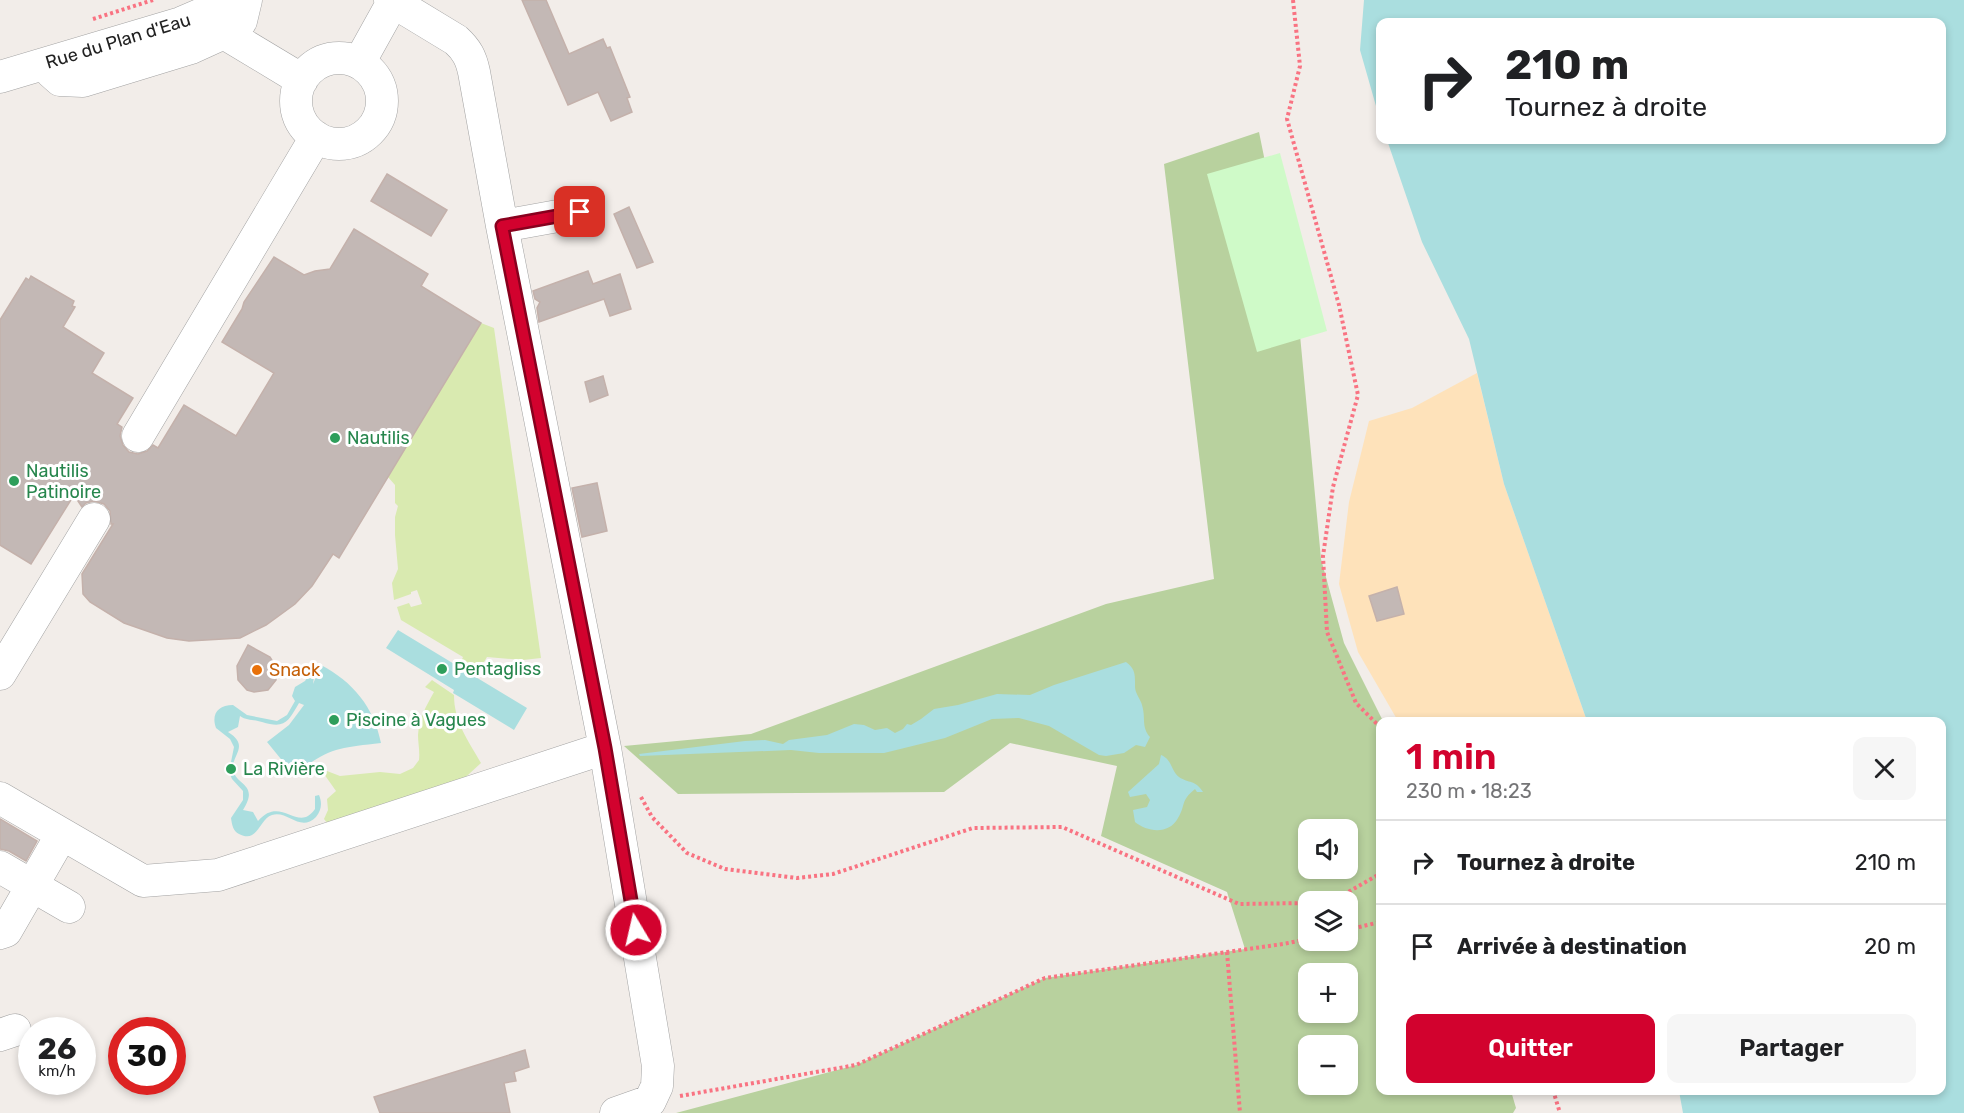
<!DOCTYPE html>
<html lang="fr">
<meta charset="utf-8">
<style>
:root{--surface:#fff;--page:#f6f6f6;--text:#202124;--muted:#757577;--line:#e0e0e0;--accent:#d2022e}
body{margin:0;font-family:Rubik,sans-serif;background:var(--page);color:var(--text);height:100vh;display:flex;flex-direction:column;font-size:22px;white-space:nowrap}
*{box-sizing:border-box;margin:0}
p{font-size:20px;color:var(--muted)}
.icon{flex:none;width:33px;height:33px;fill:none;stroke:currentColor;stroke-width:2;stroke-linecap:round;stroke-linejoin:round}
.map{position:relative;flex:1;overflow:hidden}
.sheet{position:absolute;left:1376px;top:717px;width:570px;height:378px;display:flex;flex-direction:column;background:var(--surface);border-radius:12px;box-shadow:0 3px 9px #0003}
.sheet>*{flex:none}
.guide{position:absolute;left:1376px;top:18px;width:570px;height:126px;border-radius:12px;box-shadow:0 3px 9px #0003;background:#fff;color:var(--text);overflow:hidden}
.buttons{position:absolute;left:1298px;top:819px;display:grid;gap:12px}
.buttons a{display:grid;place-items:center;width:60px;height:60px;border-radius:12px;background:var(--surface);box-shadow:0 3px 9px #0003;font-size:30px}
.speed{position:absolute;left:18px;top:1017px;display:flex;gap:12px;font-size:30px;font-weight:700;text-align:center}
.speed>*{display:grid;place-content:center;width:78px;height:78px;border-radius:50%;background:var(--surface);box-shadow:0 3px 9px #0003;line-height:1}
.speed small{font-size:15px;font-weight:400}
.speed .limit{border:9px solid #d22;background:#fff;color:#111}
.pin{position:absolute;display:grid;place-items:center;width:51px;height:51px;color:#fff;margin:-26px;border-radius:12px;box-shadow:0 3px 9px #0006}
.me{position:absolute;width:66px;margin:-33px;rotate:351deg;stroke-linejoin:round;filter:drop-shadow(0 0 4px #0008)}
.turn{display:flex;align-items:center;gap:21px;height:126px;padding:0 30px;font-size:27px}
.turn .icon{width:78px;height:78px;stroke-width:2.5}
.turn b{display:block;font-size:42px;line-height:51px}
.round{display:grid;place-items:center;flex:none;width:63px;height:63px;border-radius:12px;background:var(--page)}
.overview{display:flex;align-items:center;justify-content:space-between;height:102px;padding:0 30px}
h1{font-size:36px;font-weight:600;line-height:45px;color:var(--accent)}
.cta{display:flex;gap:12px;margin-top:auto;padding:12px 30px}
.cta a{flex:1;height:69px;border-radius:12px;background:var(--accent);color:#fff;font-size:24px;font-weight:600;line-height:69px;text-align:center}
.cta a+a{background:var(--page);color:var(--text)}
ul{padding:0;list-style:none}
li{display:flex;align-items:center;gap:18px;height:84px;padding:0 30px;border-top:2px solid var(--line)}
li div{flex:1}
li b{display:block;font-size:22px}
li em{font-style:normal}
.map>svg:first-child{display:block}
.grass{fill:#d9eab0}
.forest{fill:#b8d19e;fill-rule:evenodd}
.sand{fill:#fee2ba}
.park{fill:#cffac8}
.water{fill:#aadedf}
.building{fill:#c3b8b5;stroke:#c4b1ab;stroke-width:1.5}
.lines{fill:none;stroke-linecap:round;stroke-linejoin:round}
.minor-casing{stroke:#a3a3a3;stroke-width:33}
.path{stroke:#f97382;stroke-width:4;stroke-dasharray:3 3;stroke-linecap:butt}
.minor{stroke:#fff;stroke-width:32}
.route-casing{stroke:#88011e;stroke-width:15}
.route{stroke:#d2022e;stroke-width:10}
.leisure-dot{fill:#2e9e5b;stroke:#fff;stroke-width:2}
.food-dot{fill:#e8710a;stroke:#fff;stroke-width:2}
.labels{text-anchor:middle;stroke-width:6;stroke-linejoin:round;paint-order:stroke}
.street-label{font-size:18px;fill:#222;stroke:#fff}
.leisure-label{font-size:18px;fill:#27864d;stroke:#fff;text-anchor:start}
.food-label{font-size:18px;fill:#c56008;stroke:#fff;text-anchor:start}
</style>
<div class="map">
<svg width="1964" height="1113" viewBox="0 0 1964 1113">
<rect width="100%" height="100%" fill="#f2ede9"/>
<!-- grass -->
<path class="grass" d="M 481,323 L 494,328 L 541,658 L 523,660 L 487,657 L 477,674 L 460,664 L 463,657 L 401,620 L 397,607 L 409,603 L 411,607 L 422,604 L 417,590 L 411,592 L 411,594 L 394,600 L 392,583 L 398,569 L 395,535 L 395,517 L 398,506 L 395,503 L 395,485 L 388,477 Z
M 432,680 L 454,695 C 454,722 468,740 481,763 L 457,785 L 328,824 L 324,819 L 328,810 L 327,799 L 336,791 L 324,774 L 327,771 L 340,776 L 380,772 L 400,774 L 413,768 L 419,760 C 420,751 418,743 418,735 C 419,719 426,706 434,692 L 425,687 Z"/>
<!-- forest -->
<path class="forest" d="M 1259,132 L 1300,335 L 1321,559 L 1344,643 L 1383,721 L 1380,722 L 1380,1090 L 1511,1091 L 1516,1108 L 1513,1113 L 676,1113 L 856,1065 L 1045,978 L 1245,949 L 1227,892 L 1101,836 L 1117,766 L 1010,743 L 944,792 L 678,794 L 624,746 L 751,734 L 1106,604 L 1214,579 L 1164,164 ZM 1308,830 L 1347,830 L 1347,868 L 1308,868 ZM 1308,902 L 1347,902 L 1347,940 L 1308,940 ZM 1308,974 L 1347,974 L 1347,1012 L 1308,1012 ZM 1308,1046 L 1347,1046 L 1347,1084 L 1308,1084 Z"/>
<!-- sand -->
<path class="sand" d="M 1477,373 L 1504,484 L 1587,721 L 1398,721 L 1358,652 L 1339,584 L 1349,502 L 1369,421 L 1412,408 Z"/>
<!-- park -->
<path class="park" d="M 1280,153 L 1327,331 L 1257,352 L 1207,174 Z"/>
<!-- water -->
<path class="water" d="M 1364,0 L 1964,0 L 1964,1113 L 1683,1113 L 1679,1091 L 1941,1090 L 1941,722 L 1587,721 L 1504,484 L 1469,339 L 1422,242 L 1387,140 L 1941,140 L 1941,22 L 1380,22 L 1380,120 L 1360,50 Z
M 398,630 L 527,708 L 514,730 L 453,693 L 454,690 L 386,648 Z
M 1126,662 C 1136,669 1135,676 1135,687 C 1135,693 1141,700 1142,705 C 1146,718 1141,727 1150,737 L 1145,747 L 1136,745 L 1124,753 L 1106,756 L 1099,755 L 1049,726 L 1019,718 L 992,719 L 945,738 L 884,753 L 819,753 L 791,750 L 640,756 L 639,754 L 745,741 L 765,740 L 783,744 L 789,740 L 827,735 L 854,724 L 864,725 L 875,730 L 887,728 L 895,733 L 903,729 L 907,724 L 911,725 L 921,719 L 934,709 L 958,705 L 997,694 L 1030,695 L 1054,685 Z
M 321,665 C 353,682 374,707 381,743 C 338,748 328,748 294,775 L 267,742 L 289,725 L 304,705 L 299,703 C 288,722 285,729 262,722 C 254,719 247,721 240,716 L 238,727 L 228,732 C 250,746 232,754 233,769 C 235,786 260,783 243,810 L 253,812 L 258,821 C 281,794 298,834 315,809 L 315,796 L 319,795 C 322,802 322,810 316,817 C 300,833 288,810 272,815 C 259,819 258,844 239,834 C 233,831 232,825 231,818 L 243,800 L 243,791 L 232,779 L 229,772 L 234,747 L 230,739 L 216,728 C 211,714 218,705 233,705 L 247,715 L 277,721 L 287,715 L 295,701 L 292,696 L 295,687 L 305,681 L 309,675 L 314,677 L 313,684 Z
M 1161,755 C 1172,759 1171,771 1179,777 C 1189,784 1195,779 1203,792 L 1197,792 L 1195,789 C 1180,801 1186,805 1178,818 C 1169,835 1147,832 1135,822 L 1133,810 L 1147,807 L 1150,800 L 1146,794 L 1130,797 L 1128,792 L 1159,764 Z"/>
<!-- building -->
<path class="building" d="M 522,0 L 546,0 L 569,54 L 603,39 L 607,48 L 610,47 L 630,97 L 627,98 L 632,112 L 611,121 L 598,92 L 568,105 Z
M 387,174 L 447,210 L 431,236 L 371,201 Z
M 629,207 L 653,262 L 637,268 L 614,214 Z
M 354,229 L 428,274 L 421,286 L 481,323 L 339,558 L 333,554 L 312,586 L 295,604 L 266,625 L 240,638 L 189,641 L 167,638 L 124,623 L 90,602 L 83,594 L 82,574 L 113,524 L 111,524 L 110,511 L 104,504 L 94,501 L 86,503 L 82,507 L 74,495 L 31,564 L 0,545 L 0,320 L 26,278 L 29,280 L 31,276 L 74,301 L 72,306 L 75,307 L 63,327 L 104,353 L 92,373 L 133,398 L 117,424 L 122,427 L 120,436 L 123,445 L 129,452 L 138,454 L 147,451 L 153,445 L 158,448 L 184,405 L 236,436 L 274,373 L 222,342 L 242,309 L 244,302 L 274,257 L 304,275 L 315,271 L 330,269 Z
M 588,271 L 593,284 L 620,274 L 631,309 L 610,316 L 604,299 L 539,322 L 537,308 L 540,302 L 535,299 L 533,291 Z
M 603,376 L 608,395 L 590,402 L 585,382 Z
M 597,483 L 607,531 L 582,537 L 572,488 Z
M 1397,587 L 1404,614 L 1377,621 L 1369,596 Z
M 248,645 L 270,657 L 276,667 L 276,680 L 268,690 L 254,692 L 247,690 L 238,680 L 237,666 Z
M 0,819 L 37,841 L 26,861 L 9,851 L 0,849 Z
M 525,1050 L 529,1067 L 514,1072 L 516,1081 L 504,1083 L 510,1113 L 380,1113 L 374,1097 Z"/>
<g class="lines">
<defs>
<path id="minor" d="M 390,0 L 456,40 C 467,50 471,58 474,72 L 502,226 L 605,748 L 658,1066 L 657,1086 L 650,1101 L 616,1113
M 224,33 L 302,80
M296 101a43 43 0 1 1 86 0a43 43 0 1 1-86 0Z
M 48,63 L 51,72 L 60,80 L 83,81 L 191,48 L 224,33 L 241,21 L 246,0
M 359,63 L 394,0
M 0,77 L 181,23 L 234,0
M 502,226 L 580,212
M 138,436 L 316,137
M 0,674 L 94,519
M 0,798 L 143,881 L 218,875 L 605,748
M 0,867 L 69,907
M 0,933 L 6,931 L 62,834
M 0,1035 L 15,1030"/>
</defs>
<!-- minor casing -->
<use href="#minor" class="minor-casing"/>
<!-- path -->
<path class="path" d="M 1293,0 L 1300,66 L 1287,119 L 1339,305 L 1358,395 L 1333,487 L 1323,556 L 1327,632 L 1356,703 L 1380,727
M 93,19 L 153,0
M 641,797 L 652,817 L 687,853 L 725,869 L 797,878 L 833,874 L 973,828 L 1062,827 L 1239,904 L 1308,903
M 1321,902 L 1334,900 L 1378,875 L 1380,878
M 1347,930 L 1380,922
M 1227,952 L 1240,1113
M 1553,1090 L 1560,1113
M 680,1096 L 856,1065 L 1045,978 L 1283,944 L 1308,939"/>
<!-- minor -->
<use href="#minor" class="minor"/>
</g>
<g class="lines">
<defs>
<path id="route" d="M 580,212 L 502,226 L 605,748 L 636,930"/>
</defs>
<!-- route casing -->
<use href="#route" class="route-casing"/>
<!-- route -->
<use href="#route" class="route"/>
</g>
<!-- markers -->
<g class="leisure-dot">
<circle cx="335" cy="438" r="6"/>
<circle cx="14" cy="481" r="6"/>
<circle cx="442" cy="669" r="6"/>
<circle cx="334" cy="720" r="6"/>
<circle cx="231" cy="769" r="6"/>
</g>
<circle class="food-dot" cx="257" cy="670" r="6"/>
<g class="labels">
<!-- street labels -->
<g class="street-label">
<text transform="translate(118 41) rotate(-17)" y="6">Rue du Plan d'Eau</text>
</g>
<!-- leisure labels -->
<g class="leisure-label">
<text x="347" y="444">Nautilis</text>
<text x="26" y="477">Nautilis<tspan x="26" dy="21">Patinoire</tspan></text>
<text x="454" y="675">Pentagliss</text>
<text x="346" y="726">Piscine à Vagues</text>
<text x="243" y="775">La Rivière</text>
</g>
<!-- food labels -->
<g class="food-label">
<text x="269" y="676">Snack</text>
</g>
</g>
</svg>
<div class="buttons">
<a><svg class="icon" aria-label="sound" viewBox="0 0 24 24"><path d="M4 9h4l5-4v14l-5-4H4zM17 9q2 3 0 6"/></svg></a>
<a><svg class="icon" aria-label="layers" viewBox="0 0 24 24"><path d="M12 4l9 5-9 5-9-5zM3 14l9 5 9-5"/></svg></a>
<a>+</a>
<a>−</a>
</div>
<div class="speed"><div>26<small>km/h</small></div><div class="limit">30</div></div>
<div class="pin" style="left:580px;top:212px;background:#d93025"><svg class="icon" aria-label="arrive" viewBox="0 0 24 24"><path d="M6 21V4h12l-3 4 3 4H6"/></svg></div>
<svg class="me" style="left:636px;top:930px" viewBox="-20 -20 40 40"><circle r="17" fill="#d2022e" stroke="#fff" stroke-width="3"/><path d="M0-11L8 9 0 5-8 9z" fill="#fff"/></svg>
<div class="guide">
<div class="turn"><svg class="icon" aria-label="right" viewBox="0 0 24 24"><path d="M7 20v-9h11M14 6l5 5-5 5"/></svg><div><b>210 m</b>Tournez à droite</div></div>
</div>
<section class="sheet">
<div class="overview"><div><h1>1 min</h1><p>230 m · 18:23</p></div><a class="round"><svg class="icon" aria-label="close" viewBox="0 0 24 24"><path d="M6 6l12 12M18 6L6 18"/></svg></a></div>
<ul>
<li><svg class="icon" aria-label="right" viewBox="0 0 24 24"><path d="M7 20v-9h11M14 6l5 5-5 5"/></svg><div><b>Tournez à droite</b></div><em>210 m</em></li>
<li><svg class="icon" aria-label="arrive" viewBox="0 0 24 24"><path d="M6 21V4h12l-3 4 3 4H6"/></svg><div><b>Arrivée à destination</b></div><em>20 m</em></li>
</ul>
<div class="cta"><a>Quitter</a><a>Partager</a></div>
</section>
</div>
